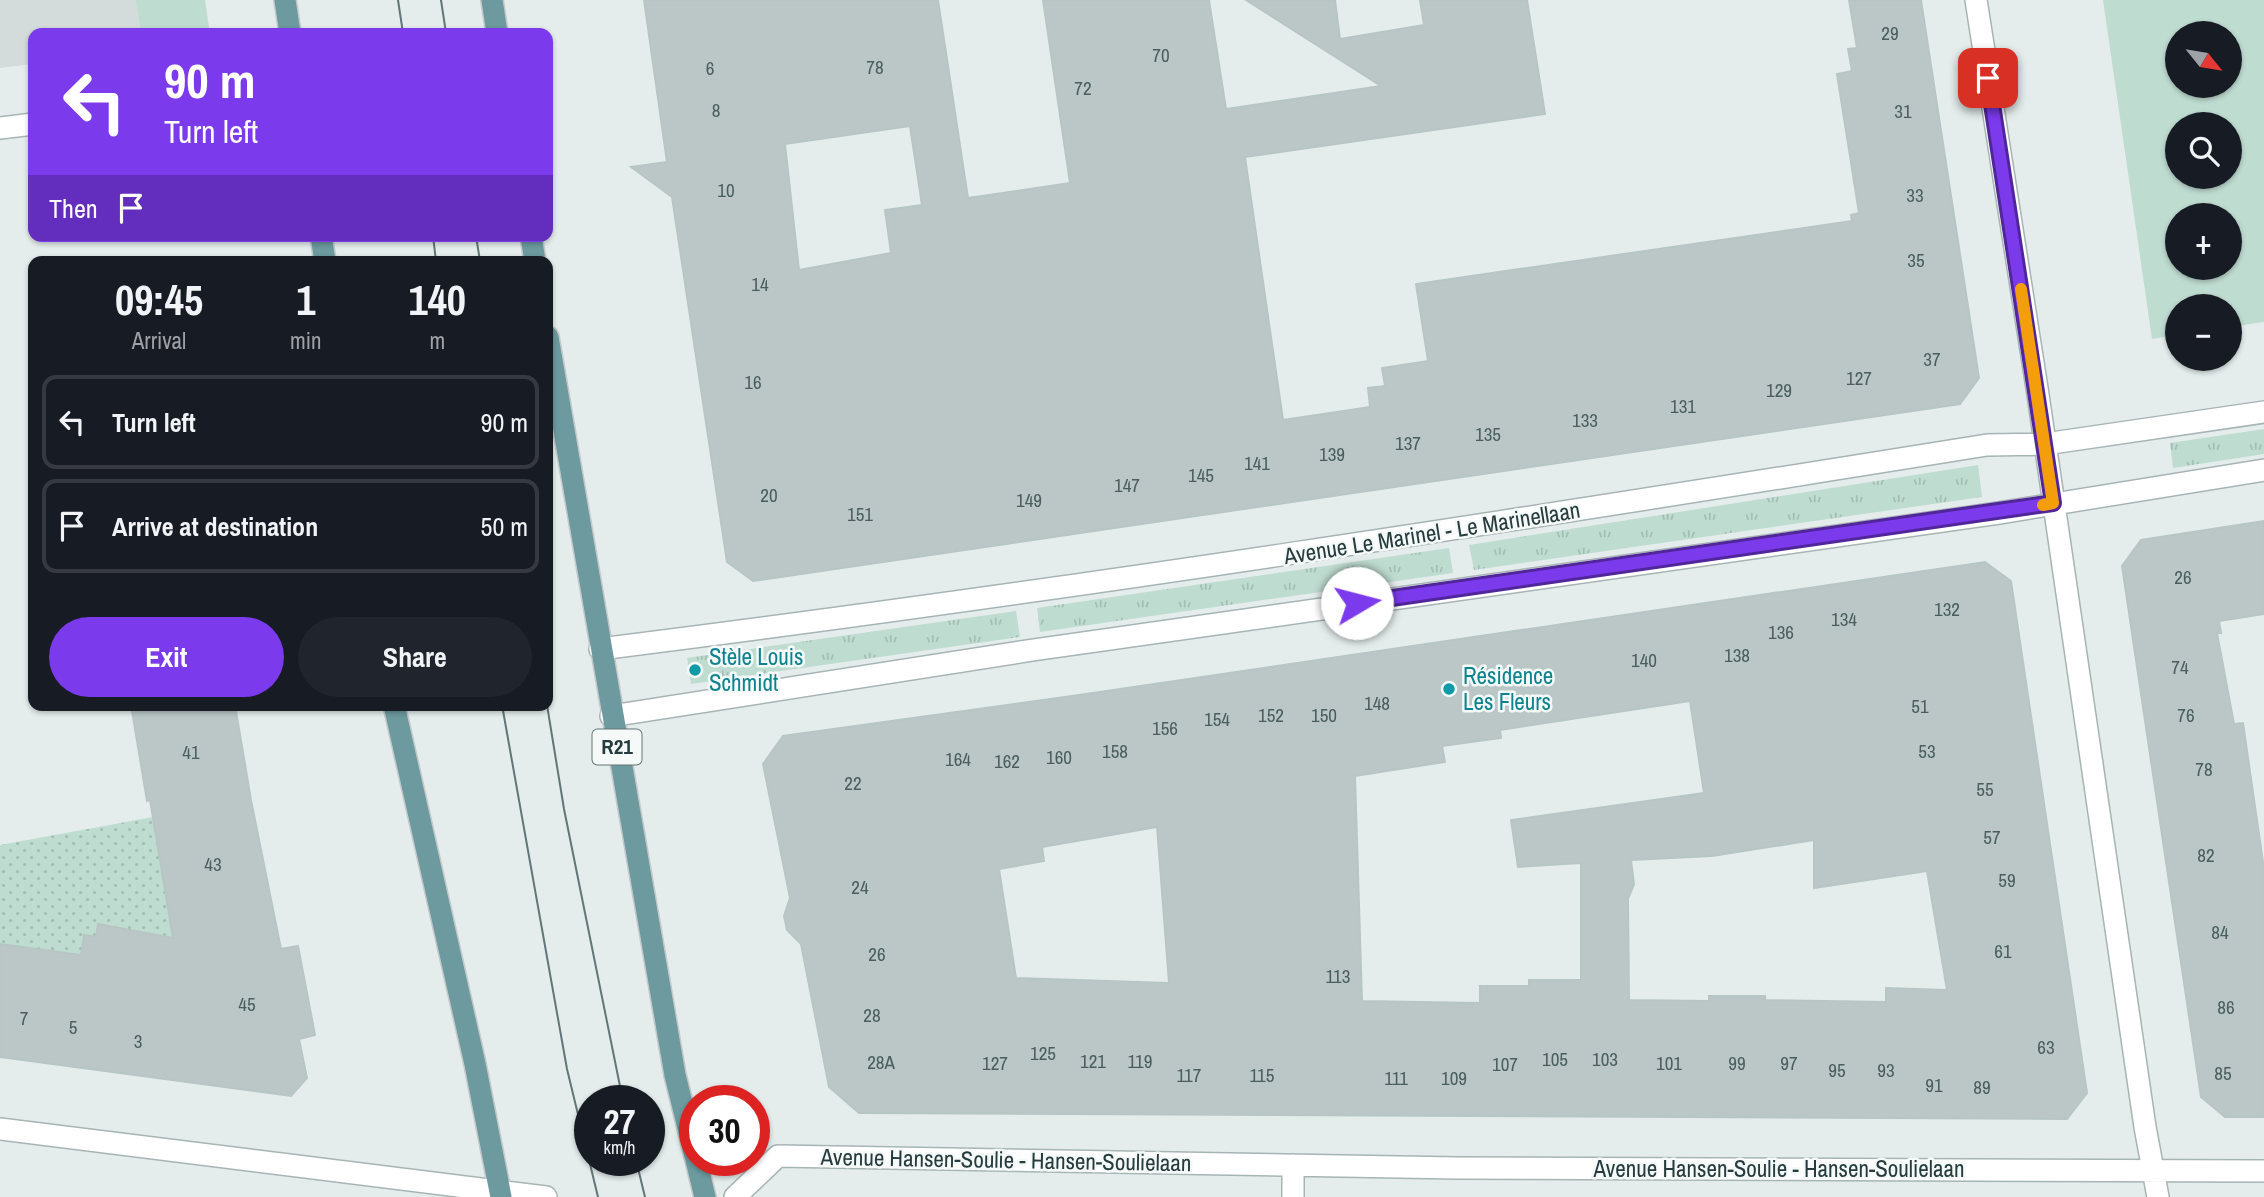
<!DOCTYPE html>
<meta charset="utf-8">
<style>
:root{--surface:#171b24;--page:#20242c;--text:#f1f3f6;--muted:#9ea1a6;--line:#363941;--accent:#7c3aed}
body{margin:0;font-family:"Archivo Narrow",sans-serif;background:var(--page);color:var(--text);height:100vh;display:flex;flex-direction:column;font-size:26px;white-space:nowrap}
*{box-sizing:border-box;margin:0}
p{font-size:23px;color:var(--muted)}
.icon{flex:none;width:38px;height:38px;fill:none;stroke:currentColor;stroke-width:2;stroke-linecap:round;stroke-linejoin:round}
.map{position:relative;flex:1;overflow:hidden}
.side{position:absolute;left:28px;top:256px;width:525px;height:455px;display:flex;flex-direction:column;background:var(--surface);border-radius:14px;box-shadow:0 2px 5px #0004}
.side>*{flex:none}
.banner{position:absolute;left:28px;top:28px;width:525px;height:214px;border-radius:14px;box-shadow:0 2px 5px #0004;background:#7c3aed;color:#fff;overflow:hidden}
.needle{width:46px;rotate:120deg}
.buttons{position:absolute;left:2165px;top:21px;display:grid;gap:14px}
.buttons a{display:grid;place-items:center;width:77px;height:77px;border-radius:50%;background:var(--surface);box-shadow:0 2px 5px #0004;font-size:35px}
.speed{position:absolute;left:574px;top:1085px;display:flex;gap:14px;font-size:35px;font-weight:700;text-align:center}
.speed>*{display:grid;place-content:center;width:91px;height:91px;border-radius:50%;background:var(--surface);box-shadow:0 2px 5px #0004;line-height:1}
.speed small{font-size:18px;font-weight:400}
.speed .limit{border:10px solid #d22;background:#fff;color:#111}
.pin{position:absolute;display:grid;place-items:center;width:60px;height:60px;color:#fff;margin:-30px;border-radius:14px;box-shadow:0 4px 10px #0006}
.me{position:absolute;width:77px;margin:-38px;rotate:82deg;stroke-linejoin:round;filter:drop-shadow(0 0 5px #0008)}
.turn{display:flex;align-items:center;gap:24px;height:147px;padding:0 21px;font-size:32px}
.turn .icon{width:91px;height:91px;stroke-width:2.5}
.turn b{display:block;font-size:49px;line-height:60px}
.then{display:flex;align-items:center;height:66px;padding:0 21px;background:#0003;gap:14px;font-size:26px}
.eta{display:flex;justify-content:space-evenly;align-items:center;height:119px;text-align:center}
.eta b{font-size:42px;font-weight:700;line-height:49px}
.cta{display:flex;gap:14px;margin-top:auto;padding:14px 21px}
.cta a{flex:1;height:80px;border-radius:42px;background:var(--accent);color:#fff;font-size:28px;font-weight:700;line-height:80px;text-align:center}
.cta a+a{background:var(--page);color:var(--text)}
ul{padding:0;list-style:none}
li{display:flex;align-items:center;gap:21px;height:94px;margin:0 14px 10px;padding:0 7px;border:4px solid var(--line);border-radius:14px}
li div{flex:1}
li b{display:block;font-size:26px}
li em{font-style:normal}
.map>svg:first-child{display:block}
.built{fill:#d3dcdb}
.grass{fill:url(#grass-tufts)}
.park{fill:#bfdcd1;fill-rule:evenodd}
.garden{fill:url(#garden-dots)}
.building{fill:#bac7c6;stroke:#b7c6c5;stroke-width:2;fill-rule:evenodd}
.lines{fill:none;stroke-linecap:round;stroke-linejoin:round}
.street-casing{stroke:#a7b4b4;stroke-width:24}
.primary-casing{stroke:#c2c8c9;stroke-width:24}
.street{stroke:#fff;stroke-width:21}
.primary{stroke:#6c9a9e;stroke-width:21}
.tram{stroke:#607678;stroke-width:2}
.route-casing{stroke:#51269a;stroke-width:18}
.route{stroke:#7c3aed;stroke-width:12}
.slow{stroke:#f59e0b;stroke-width:12}
.culture-dot{fill:#0f9aa8;stroke:#f5f9f8;stroke-width:2.5}
.labels{text-anchor:middle;stroke-width:5;stroke-linejoin:round;paint-order:stroke}
.number-label{font-size:19px;fill:#4a5e5f}
.shield{fill:#f5f9f8;stroke:#637475;stroke-width:2}
.shield-label{font-size:21px;font-weight:bold;fill:#253b3d}
.street-label{font-size:23px;fill:#253b3d;stroke:#f5f9f8}
.culture-label{font-size:23px;fill:#0d838f;stroke:#f5f9f8;text-anchor:start}
</style>
<div class="map">
<svg width="2264" height="1197" viewBox="0 0 2264 1197">
<defs>
<pattern id="grass-tufts" width="24" height="20" patternUnits="userSpaceOnUse" patternTransform="scale(1.75)"><rect width="24" height="20" fill="#bfdcd1"/><path d="M3 7l-1-3M5 7V3M7 7l1-3M15 17l-1-3M17 17v-4M19 17l1-3" fill="none" stroke="#a4beb4"/></pattern>
<pattern id="garden-dots" width="8" height="8" patternUnits="userSpaceOnUse" patternTransform="scale(1.75)"><rect width="8" height="8" fill="#bfdcd1"/><path d="M2 2h.1M6 6h.1" fill="none" stroke="#a4beb4" stroke-width="1.8" stroke-linecap="round"/></pattern>
</defs>
<rect width="100%" height="100%" fill="#e4edec"/>
<!-- built -->
<path class="built" d="M 0,0 L 205,0 L 210,33 L 33,33 L 33,64 L 0,68 Z"/>
<!-- grass -->
<path class="grass" d="M 2264,429 L 2264,454 L 2173,468 L 2170,443 Z
M 1978,465 L 1982,497 L 1474,570 L 1469,545 Z
M 1449,548 L 1453,573 L 1040,632 L 1037,608 Z
M 1016,611 L 1020,637 L 691,684 L 687,658 Z"/>
<!-- park -->
<path class="park" d="M 136,0 L 205,0 L 209,30 L 207,33 L 141,33 Z
M 2103,0 L 2264,0 L 2264,322 L 2230,327 L 2230,306 L 2177,306 L 2177,335 L 2152,339 ZM 2177,33 L 2230,33 L 2230,86 L 2177,86 ZM 2177,124 L 2230,124 L 2230,177 L 2177,177 ZM 2177,215 L 2230,215 L 2230,268 L 2177,268 Z"/>
<!-- garden -->
<path class="garden" d="M 153,817 L 218,973 L 98,925 L 96,937 L 84,935 L 81,957 L 0,944 L 0,845 Z"/>
<!-- building -->
<path class="building" d="M 644,0 L 938,0 L 968,198 L 1070,183 L 1043,0 L 1209,0 L 1226,109 L 1381,86 L 1246,0 L 1335,0 L 1340,39 L 1424,25 L 1420,0 L 1527,0 L 1545,114 L 1245,157 L 1283,420 L 1370,407 L 1368,388 L 1385,386 L 1382,368 L 1428,361 L 1416,284 L 1852,221 L 1851,215 L 1859,213 L 1837,74 L 1852,71 L 1848,49 L 1857,48 L 1849,0 L 1921,0 L 1979,378 L 1960,404 L 753,581 L 727,562 L 672,197 L 631,167 L 667,162 ZM 910,126 L 922,205 L 885,210 L 891,253 L 799,270 L 785,144 Z
M 2264,521 L 2264,614 L 2219,621 L 2221,633 L 2217,633 L 2234,724 L 2243,723 L 2264,869 L 2264,1117 L 2225,1117 L 2201,1097 L 2122,566 L 2141,540 Z
M 1985,562 L 2011,581 L 2087,1093 L 2067,1119 L 859,1113 L 829,1087 L 801,944 L 787,930 L 784,916 L 790,898 L 763,764 L 783,736 L 1079,695 ZM 1690,701 L 1704,793 L 1511,820 L 1518,867 L 1581,863 L 1581,980 L 1529,980 L 1529,986 L 1480,986 L 1480,1003 L 1362,1001 L 1355,776 L 1445,762 L 1442,746 L 1501,738 L 1500,730 ZM 1157,827 L 1169,983 L 1016,978 L 999,869 L 1044,861 L 1042,847 ZM 1814,840 L 1814,888 L 1927,871 L 1947,990 L 1886,988 L 1886,1002 L 1765,1000 L 1765,996 L 1709,996 L 1709,1001 L 1629,1000 L 1628,899 L 1634,884 L 1631,860 L 1712,856 Z
M 131,705 L 235,705 L 251,800 L 281,949 L 298,946 L 315,1035 L 299,1039 L 307,1078 L 291,1096 L 0,1057 L 0,944 L 81,955 L 84,935 L 96,937 L 98,924 L 173,938 L 150,800 L 147,801 Z"/>
<g class="lines">
<defs>
<path id="street" d="M 1976,0 L 2037,388 L 2145,1127 L 2158,1197
M 0,128 L 33,124
M 600,649 C 1064,591 1525,519 1987,445 L 2045,444 L 2264,412
M 611,716 L 1033,650 L 1999,513 L 2264,470
M 0,1129 L 546,1197
M 1293,1165 L 1293,1197
M 735,1197 L 778,1156 L 1457,1168 L 2264,1171"/>
<path id="primary" d="M 285,0 L 290,33
M 492,0 L 497,33
M 321,236 L 325,261
M 531,236 L 535,261
M 548,337 L 675,1075 L 695,1156
M 394,705 L 475,1064 L 501,1197
M 696,1160 L 705,1197"/>
</defs>
<!-- street casing -->
<use href="#street" class="street-casing"/>
<!-- primary casing -->
<use href="#primary" class="primary-casing"/>
<!-- street -->
<use href="#street" class="street"/>
<!-- primary -->
<use href="#primary" class="primary"/>
<!-- tram -->
<path class="tram" d="M 398,0 L 403,33
M 441,0 L 446,33
M 433,236 L 436,261
M 476,236 L 480,261
M 502,705 L 567,1069 L 598,1197
M 547,705 L 564,809 L 623,1101
M 636,1160 L 645,1197"/>
</g>
<g class="lines">
<defs>
<path id="route" d="M 1357,603 L 2053,503 L 1988,78"/>
</defs>
<!-- route casing -->
<use href="#route" class="route-casing"/>
<!-- route -->
<use href="#route" class="route"/>
<!-- slow -->
<path class="slow" d="M 2021,289 L 2053,503 L 2043,505"/>
</g>
<!-- markers -->
<g class="culture-dot">
<circle cx="695" cy="670" r="7"/>
<circle cx="1449" cy="689" r="7"/>
</g>
<g class="labels">
<!-- number labels -->
<g class="number-label">
<text x="1890" y="40">29</text>
<text x="1161" y="62">70</text>
<text x="875" y="74">78</text>
<text x="710" y="75">6</text>
<text x="1083" y="95">72</text>
<text x="716" y="117">8</text>
<text x="1903" y="118">31</text>
<text x="726" y="197">10</text>
<text x="1915" y="202">33</text>
<text x="1916" y="267">35</text>
<text x="760" y="291">14</text>
<text x="1932" y="366">37</text>
<text x="1859" y="385">127</text>
<text x="753" y="389">16</text>
<text x="1779" y="397">129</text>
<text x="1683" y="413">131</text>
<text x="1585" y="427">133</text>
<text x="1488" y="441">135</text>
<text x="1408" y="450">137</text>
<text x="1332" y="461">139</text>
<text x="1257" y="470">141</text>
<text x="1201" y="482">145</text>
<text x="1127" y="492">147</text>
<text x="769" y="502">20</text>
<text x="1029" y="507">149</text>
<text x="860" y="521">151</text>
<text x="2183" y="584">26</text>
<text x="1947" y="616">132</text>
<text x="1844" y="626">134</text>
<text x="1781" y="639">136</text>
<text x="1737" y="662">138</text>
<text x="1644" y="667">140</text>
<text x="2180" y="674">74</text>
<text x="1377" y="710">148</text>
<text x="1920" y="713">51</text>
<text x="1271" y="722">152</text>
<text x="1324" y="722">150</text>
<text x="2186" y="722">76</text>
<text x="1217" y="726">154</text>
<text x="1165" y="735">156</text>
<text x="1115" y="758">158</text>
<text x="1927" y="758">53</text>
<text x="191" y="759">41</text>
<text x="1059" y="764">160</text>
<text x="958" y="766">164</text>
<text x="1007" y="768">162</text>
<text x="2204" y="776">78</text>
<text x="853" y="790">22</text>
<text x="1985" y="796">55</text>
<text x="1992" y="844">57</text>
<text x="2206" y="862">82</text>
<text x="213" y="871">43</text>
<text x="2007" y="887">59</text>
<text x="860" y="894">24</text>
<text x="2220" y="939">84</text>
<text x="2003" y="958">61</text>
<text x="877" y="961">26</text>
<text x="1338" y="983">113</text>
<text x="247" y="1011">45</text>
<text x="2226" y="1014">86</text>
<text x="872" y="1022">28</text>
<text x="24" y="1025">7</text>
<text x="73" y="1034">5</text>
<text x="138" y="1048">3</text>
<text x="2046" y="1054">63</text>
<text x="1043" y="1060">125</text>
<text x="1555" y="1066">105</text>
<text x="1605" y="1066">103</text>
<text x="1093" y="1068">121</text>
<text x="1140" y="1068">119</text>
<text x="881" y="1069">28A</text>
<text x="995" y="1070">127</text>
<text x="1669" y="1070">101</text>
<text x="1737" y="1070">99</text>
<text x="1789" y="1070">97</text>
<text x="1505" y="1071">107</text>
<text x="1837" y="1077">95</text>
<text x="1886" y="1077">93</text>
<text x="2223" y="1080">85</text>
<text x="1189" y="1082">117</text>
<text x="1262" y="1082">115</text>
<text x="1396" y="1085">111</text>
<text x="1454" y="1085">109</text>
<text x="1934" y="1092">91</text>
<text x="1982" y="1094">89</text>
</g>
<!-- shield labels -->
<rect class="shield" x="592.5" y="729.5" width="49" height="35" rx="5"/>
<g class="shield-label">
<text x="617" y="754">R21</text>
</g>
<!-- street labels -->
<g class="street-label">
<text transform="translate(1432 533) rotate(-9)" y="8">Avenue Le Marinel - Le Marinellaan</text>
<text transform="translate(1006 1160) rotate(1)" y="8">Avenue Hansen-Soulie - Hansen-Soulielaan</text>
<text x="1779" y="1177">Avenue Hansen-Soulie - Hansen-Soulielaan</text>
</g>
<!-- culture labels -->
<g class="culture-label">
<text x="709" y="665">Stèle Louis<tspan x="709" dy="26">Schmidt</tspan></text>
<text x="1463" y="684">Résidence<tspan x="1463" dy="26">Les Fleurs</tspan></text>
</g>
</g>
</svg>
<div class="buttons">
<a><svg class="needle" viewBox="-14 -14 28 28"><path d="M0-13l5 13h-10z" fill="#e53935"/><path d="M0 13l5-13h-10z" fill="#9ea1a6"/></svg></a>
<a><svg class="icon" aria-label="search" viewBox="0 0 24 24"><circle cx="10" cy="10" r="6"/><path d="M15 15l6 6"/></svg></a>
<a>+</a>
<a>−</a>
</div>
<div class="speed"><div>27<small>km/h</small></div><div class="limit">30</div></div>
<div class="pin" style="left:1988px;top:78px;background:#d93025"><svg class="icon" aria-label="arrive" viewBox="0 0 24 24"><path d="M6 21V4h12l-3 4 3 4H6"/></svg></div>
<svg class="me" style="left:1357px;top:603px" viewBox="-20 -20 40 40"><circle r="19" fill="#fff"/><path d="M0-13L10 11 0 6-10 11z" fill="#7c3aed"/></svg>
<div class="banner">
<div class="turn"><svg class="icon" aria-label="left" viewBox="0 0 24 24"><path d="M17 20v-9H6M10 6l-5 5 5 5"/></svg><div><b>90 m</b>Turn left</div></div>
<div class="then">Then<svg class="icon" aria-label="arrive" viewBox="0 0 24 24"><path d="M6 21V4h12l-3 4 3 4H6"/></svg></div>
</div>
<section class="side">
<div class="eta">
<div><b>09:45</b><p>Arrival</p></div>
<div><b>1</b><p>min</p></div>
<div><b>140</b><p>m</p></div>
</div>
<ul>
<li><svg class="icon" aria-label="left" viewBox="0 0 24 24"><path d="M17 20v-9H6M10 6l-5 5 5 5"/></svg><div><b>Turn left</b></div><em>90 m</em></li>
<li><svg class="icon" aria-label="arrive" viewBox="0 0 24 24"><path d="M6 21V4h12l-3 4 3 4H6"/></svg><div><b>Arrive at destination</b></div><em>50 m</em></li>
</ul>
<div class="cta"><a>Exit</a><a>Share</a></div>
</section>
</div>
